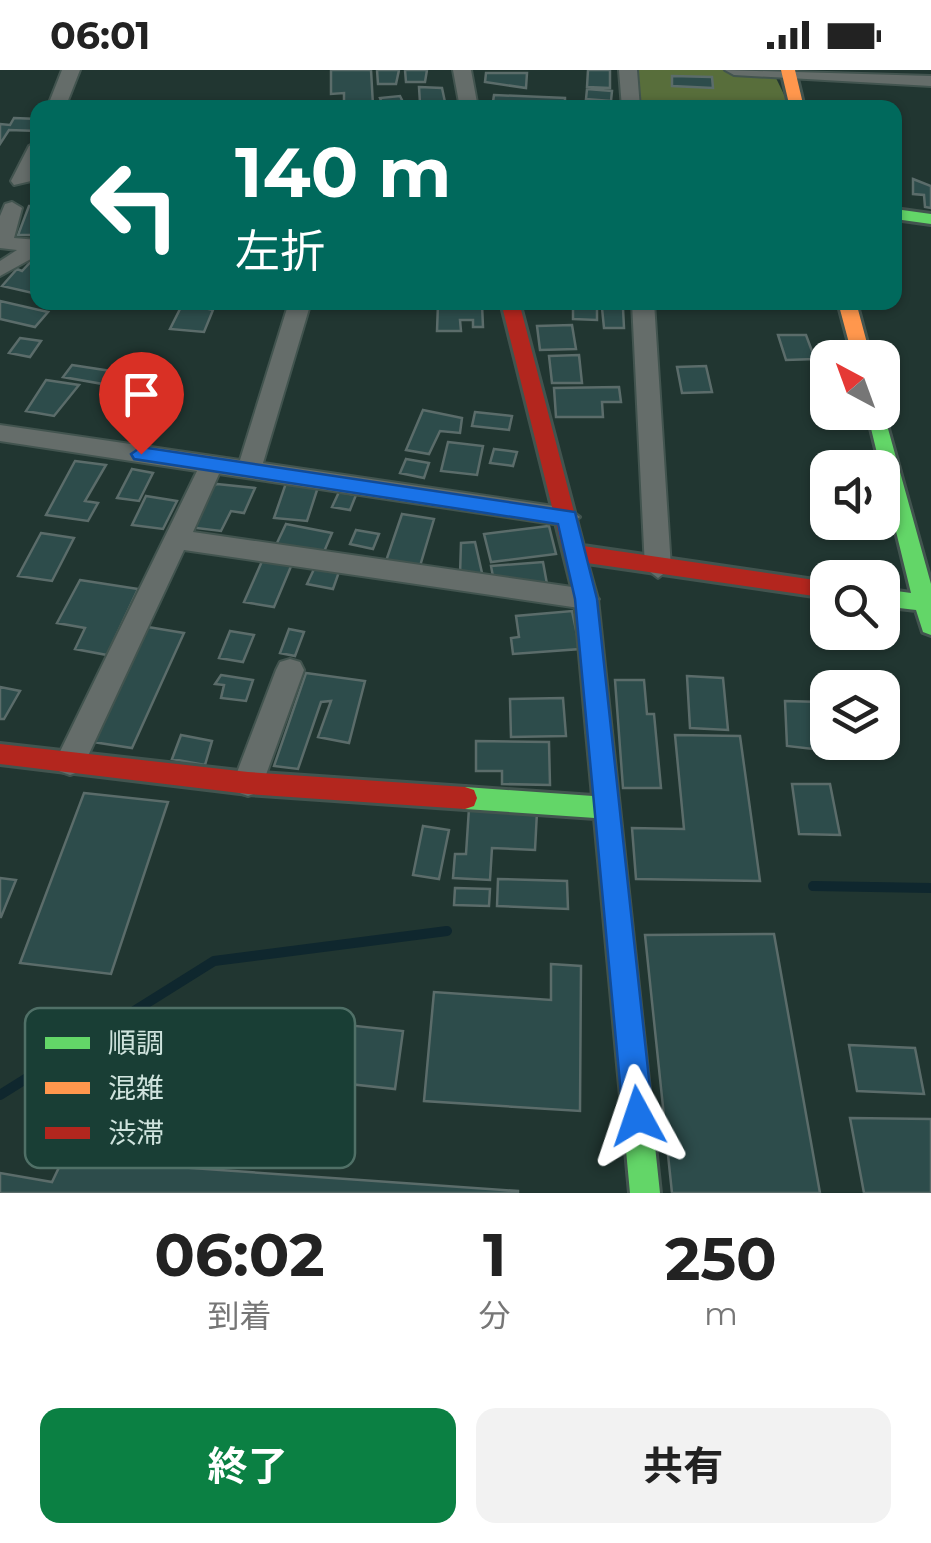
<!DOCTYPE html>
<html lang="ja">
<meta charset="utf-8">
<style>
:root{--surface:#fff;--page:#f2f2f2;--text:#222;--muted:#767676;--accent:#0b8043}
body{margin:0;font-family:Montserrat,"Noto Sans JP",sans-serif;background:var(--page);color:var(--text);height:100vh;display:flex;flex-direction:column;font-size:38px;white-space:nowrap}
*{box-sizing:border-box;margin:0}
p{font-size:32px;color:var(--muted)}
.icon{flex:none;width:55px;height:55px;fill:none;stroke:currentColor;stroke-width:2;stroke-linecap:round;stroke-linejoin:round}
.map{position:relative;height:1123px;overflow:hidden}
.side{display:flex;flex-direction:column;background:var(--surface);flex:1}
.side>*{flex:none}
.banner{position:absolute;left:30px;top:30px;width:872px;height:210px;border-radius:20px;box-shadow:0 2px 8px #0004;background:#00695c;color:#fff;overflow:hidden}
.needle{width:65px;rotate:319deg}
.controls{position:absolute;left:810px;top:270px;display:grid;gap:20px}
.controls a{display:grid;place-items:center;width:90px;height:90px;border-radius:20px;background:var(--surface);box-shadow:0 2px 8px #0004;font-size:50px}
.pin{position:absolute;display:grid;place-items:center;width:85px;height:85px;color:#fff;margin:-102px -42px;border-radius:50% 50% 50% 0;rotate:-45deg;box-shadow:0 0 10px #0007}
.pin .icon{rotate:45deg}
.me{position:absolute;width:110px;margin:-55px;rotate:355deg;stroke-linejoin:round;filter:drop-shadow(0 0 8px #0008)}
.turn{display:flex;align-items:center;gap:35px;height:210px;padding:0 40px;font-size:45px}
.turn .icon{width:130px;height:130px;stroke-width:2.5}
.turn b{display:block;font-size:70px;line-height:85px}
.eta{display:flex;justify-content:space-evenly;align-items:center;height:170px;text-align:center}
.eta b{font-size:60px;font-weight:700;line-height:70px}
.action{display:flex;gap:20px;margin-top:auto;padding:20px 40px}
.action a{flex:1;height:115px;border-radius:20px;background:var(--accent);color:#fff;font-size:40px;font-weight:700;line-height:115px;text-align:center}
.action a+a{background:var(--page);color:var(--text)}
.status{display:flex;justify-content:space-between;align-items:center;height:70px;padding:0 50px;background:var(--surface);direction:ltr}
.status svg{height:28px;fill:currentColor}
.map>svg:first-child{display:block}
.forest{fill:#586e3b}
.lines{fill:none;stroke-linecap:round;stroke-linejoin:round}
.stream{stroke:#0f272e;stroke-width:10}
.building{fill:#2d4c4b;stroke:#5b6c6a;stroke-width:2.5}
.street-casing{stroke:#42544f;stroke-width:4}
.fast-casing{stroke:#42544f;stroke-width:6}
.slow-casing{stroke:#42544f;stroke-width:6}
.jam-casing{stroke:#42544f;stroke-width:6}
.street{fill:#656d6a;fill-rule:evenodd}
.fast{fill:#63d668;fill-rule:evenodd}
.slow{fill:#ff974d;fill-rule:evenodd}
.jam{fill:#b3261e;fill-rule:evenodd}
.route{fill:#1a73e8;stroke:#114b97;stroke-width:2.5}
.key{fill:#193e35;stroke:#507067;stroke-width:2.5}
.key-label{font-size:28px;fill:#cfe3dd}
</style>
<div class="status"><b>06:01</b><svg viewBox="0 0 49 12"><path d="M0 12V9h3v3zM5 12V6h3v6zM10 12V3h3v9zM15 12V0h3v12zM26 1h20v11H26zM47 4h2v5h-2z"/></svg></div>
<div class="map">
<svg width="931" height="1123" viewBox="0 0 931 1123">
<rect width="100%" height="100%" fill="#213631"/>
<!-- forest -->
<path class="forest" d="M 633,0 L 759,0 L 776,8 L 790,37 L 636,37 Z"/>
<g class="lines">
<!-- stream -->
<path class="stream" d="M 813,816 L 931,818
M 0,1025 L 214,891 L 447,861"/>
</g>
<!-- building -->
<path class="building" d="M 331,0 L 371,0 L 373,35 L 344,36 L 344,23 L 331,24 Z
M 377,0 L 399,0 L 396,14 L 378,14 Z
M 405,0 L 427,0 L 425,12 L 406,12 Z
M 588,0 L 610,0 L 610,18 L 587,17 Z
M 486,3 L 527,3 L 526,18 L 485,12 Z
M 672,6 L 712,7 L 713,18 L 672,16 Z
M 419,17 L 442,18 L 445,32 L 420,33 Z
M 587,19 L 612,21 L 611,31 L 586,29 Z
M 494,25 L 565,28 L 565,38 L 492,38 Z
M 400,26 L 406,38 L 384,38 L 380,28 Z
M 14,48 L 38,49 L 38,61 L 9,60 L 0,74 L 0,54 L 10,55 Z
M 913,109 L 931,116 L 931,138 L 925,137 L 924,125 L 913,124 Z
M 29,136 L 38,136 L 38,165 L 18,165 Z
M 38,184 L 37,224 L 2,216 L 17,199 L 22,201 Z
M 0,231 L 48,242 L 35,257 L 0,249 Z
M 183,233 L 213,240 L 204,262 L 170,259 Z
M 438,234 L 482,234 L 483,257 L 473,257 L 473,250 L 460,250 L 461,261 L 437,261 Z
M 573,236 L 597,237 L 597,250 L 573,249 Z
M 602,238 L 623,238 L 624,258 L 604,258 Z
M 572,255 L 576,279 L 540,280 L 537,256 Z
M 778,265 L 806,265 L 815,289 L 786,290 Z
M 20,268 L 41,271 L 30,287 L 9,283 Z
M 579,285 L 582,313 L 552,313 L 549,286 Z
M 72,295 L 111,301 L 103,314 L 63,307 Z
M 706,296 L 712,322 L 682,323 L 677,297 Z
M 46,310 L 79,315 L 54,346 L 26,341 Z
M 619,317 L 621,332 L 602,332 L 603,347 L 556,347 L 554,318 Z
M 423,340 L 462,348 L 460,363 L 440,361 L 429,384 L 406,380 Z
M 475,342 L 512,346 L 509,360 L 472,356 Z
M 448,372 L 483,376 L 477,405 L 441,401 Z
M 494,379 L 517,382 L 513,396 L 490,393 Z
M 406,389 L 429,393 L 424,408 L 400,403 Z
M 75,391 L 106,395 L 85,431 L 98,433 L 88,451 L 46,445 Z
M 132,399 L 153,403 L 139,431 L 117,428 Z
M 286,413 L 318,417 L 307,451 L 274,448 Z
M 217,414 L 255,418 L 244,443 L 231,441 L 221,461 L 188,457 L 208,419 Z
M 339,422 L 356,425 L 350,440 L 332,437 Z
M 146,426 L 177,431 L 163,459 L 132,455 Z
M 402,444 L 434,449 L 420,496 L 386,491 Z
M 286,454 L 332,463 L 323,484 L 276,475 Z
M 549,456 L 556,484 L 491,492 L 484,464 Z
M 356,460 L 379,464 L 373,479 L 350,474 Z
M 41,463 L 74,468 L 52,511 L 18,506 Z
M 475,472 L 482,503 L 460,505 L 461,473 Z
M 263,489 L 292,494 L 274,537 L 244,532 Z
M 543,492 L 547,514 L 494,512 L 491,496 Z
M 315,497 L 339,502 L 333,519 L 307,514 Z
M 80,510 L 138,519 L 107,585 L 75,579 L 85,558 L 57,553 Z
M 572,541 L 580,579 L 513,584 L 511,568 L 519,567 L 516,546 Z
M 148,557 L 184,563 L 132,678 L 93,672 Z
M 289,559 L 304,562 L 295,586 L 280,583 Z
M 230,561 L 254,565 L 243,592 L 219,588 Z
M 306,603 L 365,611 L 349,673 L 318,667 L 331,631 L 321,632 L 298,699 L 274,696 Z
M 221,605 L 253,610 L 246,631 L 221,628 L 224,615 L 215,614 Z
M 687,606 L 723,608 L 728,660 L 690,658 Z
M 615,610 L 644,610 L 647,644 L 654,644 L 661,718 L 623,718 Z
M 0,617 L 20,621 L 4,649 L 0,649 Z
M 563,628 L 566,666 L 511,667 L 510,629 Z
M 785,631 L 822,632 L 831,681 L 787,676 Z
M 181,665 L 212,671 L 205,695 L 172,689 Z
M 675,665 L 740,666 L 760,811 L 636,809 L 632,758 L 684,759 Z
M 476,671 L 549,672 L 550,715 L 502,714 L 502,701 L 476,701 Z
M 792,714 L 830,714 L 840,765 L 799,764 Z
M 84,723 L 168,732 L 111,904 L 20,893 Z
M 469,738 L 537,742 L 535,780 L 492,778 L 490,810 L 453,808 L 455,784 L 466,784 Z
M 423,756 L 449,760 L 439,809 L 413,805 Z
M 0,808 L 16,810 L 1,847 L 0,847 Z
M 498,809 L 567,811 L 568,839 L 497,836 Z
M 455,818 L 490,819 L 489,836 L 454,835 Z
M 774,864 L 820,1123 L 672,1123 L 645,865 Z
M 551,894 L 581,896 L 580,1041 L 424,1031 L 434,922 L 551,930 Z
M 253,945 L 403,961 L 395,1019 L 240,1002 Z
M 849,975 L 915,978 L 924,1024 L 857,1021 Z
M 850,1048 L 931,1049 L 931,1123 L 864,1123 Z
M 63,1089 L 518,1121 L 518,1123 L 0,1123 L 0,1103 L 52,1112 Z"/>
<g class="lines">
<defs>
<path id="street" d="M 62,0 L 80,0 L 65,38 L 47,38 Z
M 453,0 L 471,0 L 478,38 L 460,38 Z
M 619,0 L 637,0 L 640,38 L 622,38 Z
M 725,0 L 931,6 L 931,16 L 734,5 Z
M 38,71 L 38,97 L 31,111 L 14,115 L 11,111 L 29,76 Z
M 12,132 L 22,138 L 14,168 L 38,170 L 38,185 L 0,206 L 0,191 L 17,180 L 0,178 L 0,146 L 5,134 Z
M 289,232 L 311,232 L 263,393 L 567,438 L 580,447 L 567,456 L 219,404 L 193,462 L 586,519 L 599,529 L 586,539 L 184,480 L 81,701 L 70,705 L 59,701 L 55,692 L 197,401 L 0,371 L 0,355 L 240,390 Z
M 632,232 L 654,232 L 671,498 L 658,508 L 645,498 Z
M 290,589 L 300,592 L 304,600 L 263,713 L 259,722 L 248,726 L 237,722 L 233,713 L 276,600 L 280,592 Z"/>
<path id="fast" d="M 895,139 L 931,144 L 931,154 L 895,149 Z
M 882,337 L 931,514 L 931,565 L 923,562 L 916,540 L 882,536 L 882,519 L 911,523 L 867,342 L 882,342 Z
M 599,652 L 607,655 L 611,662 L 660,1123 L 630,1123 L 595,748 L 465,739 L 456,736 L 453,728 L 456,720 L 465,717 L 593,726 L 587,662 L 591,655 Z"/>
<path id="slow" d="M 781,0 L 795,0 L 804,38 L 790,38 Z
M 838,232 L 856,232 L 871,288 L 853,288 Z"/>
<path id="jam" d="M 501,232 L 519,232 L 583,476 L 828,512 L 828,528 L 587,493 L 597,529 L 611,662 L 607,669 L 599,672 L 591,669 L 587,662 L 575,529 Z
M 0,674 L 248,702 L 465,717 L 474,720 L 477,728 L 474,736 L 465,739 L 248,724 L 0,694 Z"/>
</defs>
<!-- street casing -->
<use href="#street" class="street-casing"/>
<!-- fast casing -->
<use href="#fast" class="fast-casing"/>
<!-- slow casing -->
<use href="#slow" class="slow-casing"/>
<!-- jam casing -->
<use href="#jam" class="jam-casing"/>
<!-- street -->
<use href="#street" class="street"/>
<!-- fast -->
<use href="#fast" class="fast"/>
<!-- slow -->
<use href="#slow" class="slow"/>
<!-- jam -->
<use href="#jam" class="jam"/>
</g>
<!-- route -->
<path class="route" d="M 141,377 L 575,442 L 597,529 L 653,1046 L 649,1057 L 638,1061 L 627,1057 L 623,1046 L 575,529 L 558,454 L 134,389 L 131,384 Z"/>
<!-- legend -->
<rect x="25" y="938" width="330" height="160" rx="15" class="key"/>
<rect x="45" y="967" width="45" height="12" fill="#63d668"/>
<rect x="45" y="1012" width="45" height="12" fill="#ff974d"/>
<rect x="45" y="1057" width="45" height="12" fill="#b3261e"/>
<g class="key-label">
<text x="108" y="983">順調</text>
<text x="108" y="1028">混雑</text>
<text x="108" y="1073">渋滞</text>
</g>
</svg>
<div class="controls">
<a><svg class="needle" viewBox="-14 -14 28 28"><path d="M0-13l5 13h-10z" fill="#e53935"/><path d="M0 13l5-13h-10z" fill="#767676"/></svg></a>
<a><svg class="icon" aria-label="sound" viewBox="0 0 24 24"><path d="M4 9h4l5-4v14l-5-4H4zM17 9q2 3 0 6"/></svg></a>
<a><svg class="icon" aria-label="search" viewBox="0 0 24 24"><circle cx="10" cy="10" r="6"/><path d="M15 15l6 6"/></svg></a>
<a><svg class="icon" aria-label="layers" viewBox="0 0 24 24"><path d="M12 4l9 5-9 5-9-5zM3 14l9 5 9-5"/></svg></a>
</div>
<div class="pin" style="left:141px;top:384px;background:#d93025"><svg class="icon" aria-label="arrive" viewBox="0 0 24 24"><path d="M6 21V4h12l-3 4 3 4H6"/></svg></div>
<svg class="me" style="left:638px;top:1046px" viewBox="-20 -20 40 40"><path d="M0-17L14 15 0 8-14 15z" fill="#1a73e8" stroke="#fff" stroke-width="4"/></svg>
<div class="banner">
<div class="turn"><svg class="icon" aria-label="left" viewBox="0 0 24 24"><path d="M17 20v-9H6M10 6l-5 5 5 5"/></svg><div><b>140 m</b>左折</div></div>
</div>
</div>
<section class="side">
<div class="eta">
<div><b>06:02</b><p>到着</p></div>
<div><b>1</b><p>分</p></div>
<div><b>250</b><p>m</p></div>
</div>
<div class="action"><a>終了</a><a>共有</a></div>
</section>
